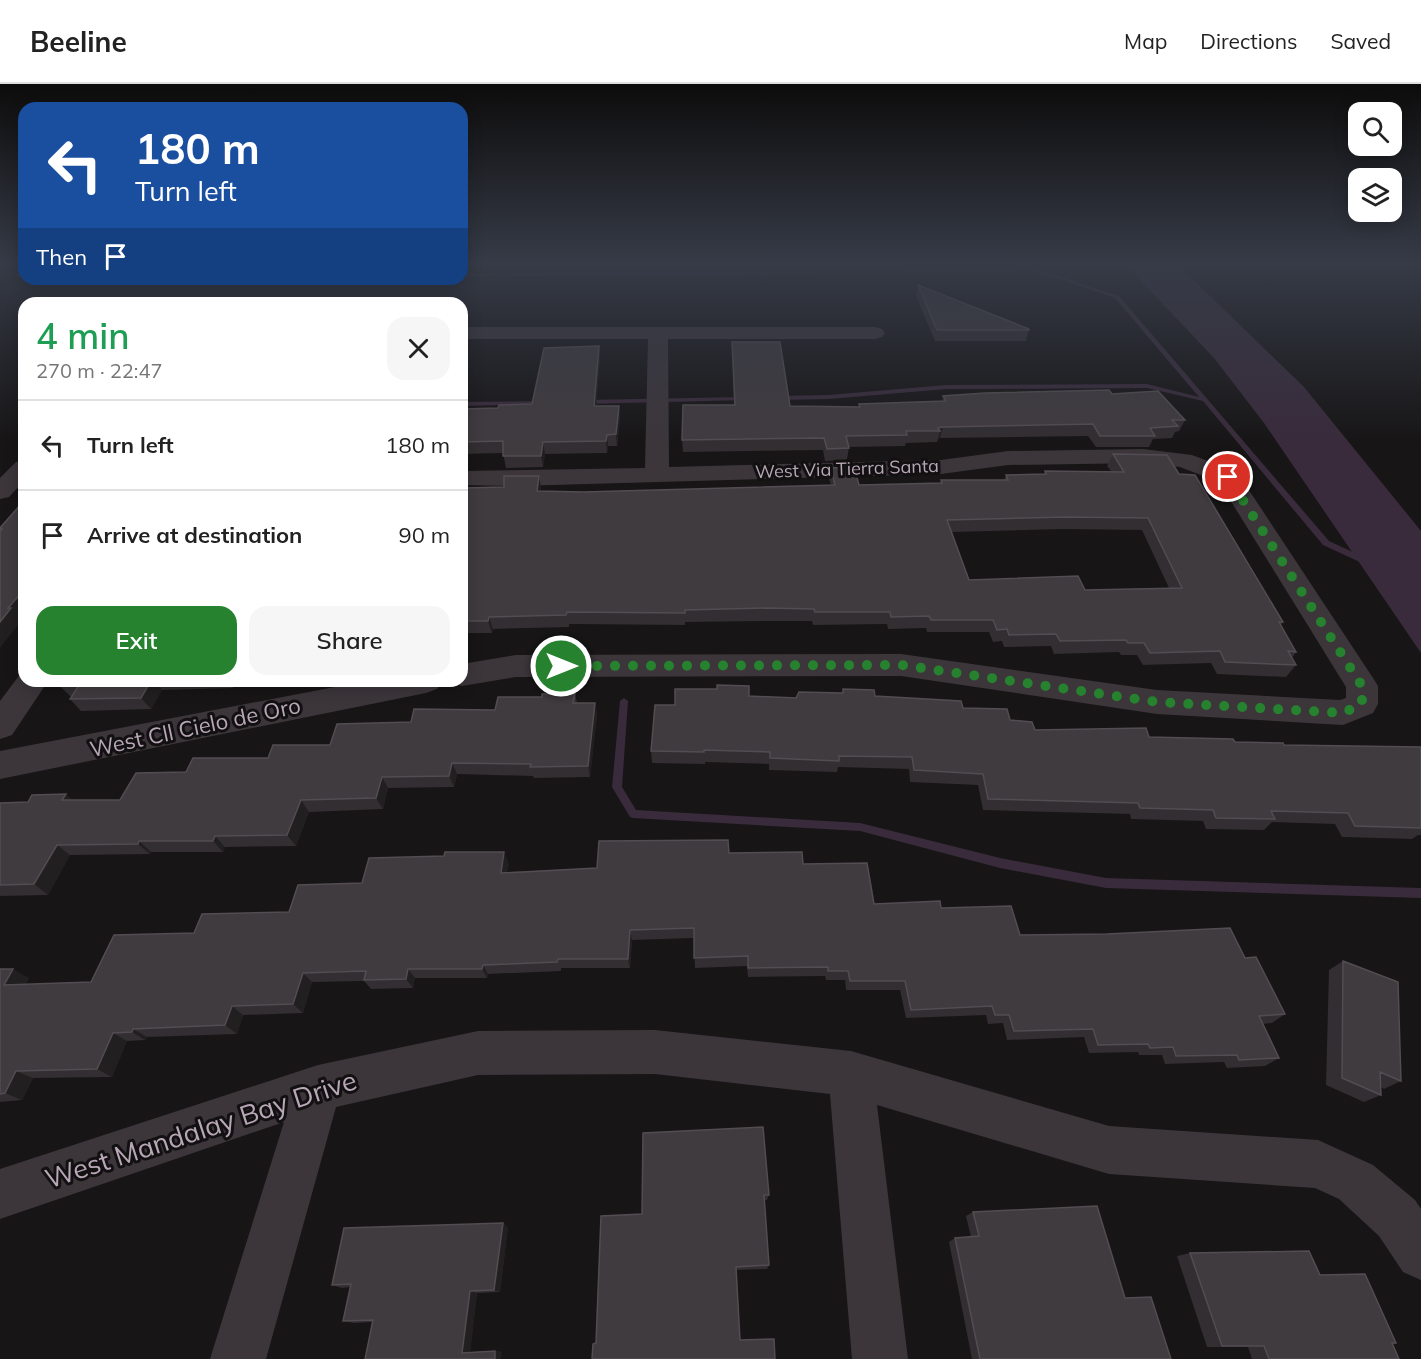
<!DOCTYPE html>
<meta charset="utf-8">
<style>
:root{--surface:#fff;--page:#f6f6f6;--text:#222;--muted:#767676;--line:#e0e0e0;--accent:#27822f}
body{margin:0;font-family:Mulish,sans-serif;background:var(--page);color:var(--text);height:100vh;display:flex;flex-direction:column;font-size:22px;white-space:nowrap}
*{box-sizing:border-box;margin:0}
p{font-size:20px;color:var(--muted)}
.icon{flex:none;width:33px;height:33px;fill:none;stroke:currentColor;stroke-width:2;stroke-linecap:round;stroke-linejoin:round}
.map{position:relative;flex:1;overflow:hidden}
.panel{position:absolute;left:18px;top:213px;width:450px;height:390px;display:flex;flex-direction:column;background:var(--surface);border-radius:18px;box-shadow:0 3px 15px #0003}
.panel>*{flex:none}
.hud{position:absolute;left:18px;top:18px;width:450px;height:183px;border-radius:18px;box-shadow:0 3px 15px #0003;background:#1a4fa0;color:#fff;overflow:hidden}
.tools{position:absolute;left:1348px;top:18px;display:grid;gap:12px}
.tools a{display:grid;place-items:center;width:54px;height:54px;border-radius:12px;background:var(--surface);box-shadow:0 3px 15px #0003;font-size:30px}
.pin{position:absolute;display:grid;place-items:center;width:51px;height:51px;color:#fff;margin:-26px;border:3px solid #fff;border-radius:50%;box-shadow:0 2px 6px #0007}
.me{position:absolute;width:66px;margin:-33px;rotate:90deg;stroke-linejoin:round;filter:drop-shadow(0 0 4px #0008)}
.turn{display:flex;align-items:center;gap:21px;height:126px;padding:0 18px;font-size:27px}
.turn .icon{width:78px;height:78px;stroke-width:2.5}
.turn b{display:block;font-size:42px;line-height:51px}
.then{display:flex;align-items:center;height:57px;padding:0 18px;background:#0003;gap:12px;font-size:22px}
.round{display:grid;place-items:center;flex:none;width:63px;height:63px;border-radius:18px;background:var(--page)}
.head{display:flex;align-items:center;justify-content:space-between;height:102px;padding:0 18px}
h1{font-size:36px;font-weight:600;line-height:45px;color:#1e9e55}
.button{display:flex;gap:12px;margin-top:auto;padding:12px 18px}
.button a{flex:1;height:69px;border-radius:18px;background:var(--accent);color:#fff;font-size:24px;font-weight:600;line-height:69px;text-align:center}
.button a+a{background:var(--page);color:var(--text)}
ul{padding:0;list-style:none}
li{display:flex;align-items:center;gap:18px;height:90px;padding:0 18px;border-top:2px solid var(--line)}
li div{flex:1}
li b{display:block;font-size:22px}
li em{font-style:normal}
header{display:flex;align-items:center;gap:36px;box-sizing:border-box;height:84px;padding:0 30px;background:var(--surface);border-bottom:2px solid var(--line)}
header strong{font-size:28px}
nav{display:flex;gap:33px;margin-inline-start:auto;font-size:21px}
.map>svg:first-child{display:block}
.water{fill:#392b3b}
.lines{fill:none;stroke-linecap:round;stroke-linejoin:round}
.stream{fill:#392b3b;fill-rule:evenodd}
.minor{fill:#3c363b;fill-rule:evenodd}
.wall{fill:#322e31;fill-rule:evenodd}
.shaded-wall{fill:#211f20}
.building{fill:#403b3f;stroke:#534c52;stroke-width:1.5;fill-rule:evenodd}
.route{stroke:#27822f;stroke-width:10;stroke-dasharray:0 18}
.labels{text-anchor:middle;stroke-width:6;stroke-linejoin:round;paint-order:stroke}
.far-street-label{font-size:18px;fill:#b8a7b6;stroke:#121011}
.street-label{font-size:22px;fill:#b8a7b6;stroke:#121011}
.near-street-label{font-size:27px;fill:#b8a7b6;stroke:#121011}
</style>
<header>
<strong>Beeline</strong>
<nav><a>Map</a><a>Directions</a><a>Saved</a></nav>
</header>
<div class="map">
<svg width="1421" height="1275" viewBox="0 0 1421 1275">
<rect width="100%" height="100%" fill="#171516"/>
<!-- water -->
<path class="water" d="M 1125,180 L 1177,180 L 1304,303 L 1421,447 L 1421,569 L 1264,339 L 1214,274 Z"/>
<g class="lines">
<!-- stream -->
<path class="stream" d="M 1037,185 L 1119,212 L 1329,457 L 1370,476 L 1370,480 L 1364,480 L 1323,461 L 1203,317 L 1147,304 L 946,305 L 829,315 L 776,316 L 773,314 L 776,312 L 829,311 L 946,301 L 1147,300 L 1199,313 L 1115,214 L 1035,187 L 462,192 L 462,190 Z
M 745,313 L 747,314 L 747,316 L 584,320 L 581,318 L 584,316 Z
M 546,317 L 547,318 L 544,320 L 462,322 L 462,318 Z
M 624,614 L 628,617 L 622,703 L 636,726 L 860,739 L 1000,774 L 1106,794 L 1421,804 L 1421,814 L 1106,804 L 1000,784 L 860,747 L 633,734 L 630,733 L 612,703 L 620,617 Z"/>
<!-- minor -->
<path class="minor" d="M 462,243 L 875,243 L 882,245 L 885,249 L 882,253 L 875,255 L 668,255 L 669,383 L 941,376 L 1008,367 L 1143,365 L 1192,371 L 1237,388 L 1373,594 L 1378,602 L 1378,620 L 1373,629 L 1343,641 L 1157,630 L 901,592 L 516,593 L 462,602 L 451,599 L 450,597 L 462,597 L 462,580 L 516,571 L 901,570 L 1157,606 L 1340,616 L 1346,614 L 1346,603 L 1219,398 L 1180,383 L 1143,379 L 1008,381 L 941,390 L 516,402 L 462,401 L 462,387 L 645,384 L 648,255 L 462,255 Z
M 24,376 L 24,397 L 9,413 L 0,415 L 0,394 L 16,378 Z
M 24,588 L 24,597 L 48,597 L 12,651 L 0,655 L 0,617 L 21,589 Z
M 366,597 L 442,597 L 437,605 L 426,609 L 0,695 L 0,667 Z
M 655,946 L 851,967 L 1109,1042 L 1318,1056 L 1373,1081 L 1415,1116 L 1421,1125 L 1421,1196 L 1403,1188 L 1379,1152 L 1339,1115 L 1315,1104 L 1109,1090 L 877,1021 L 908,1275 L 852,1275 L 830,1010 L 655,990 L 478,991 L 336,1023 L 266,1275 L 210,1275 L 284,1038 L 0,1135 L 0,1085 L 318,981 L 478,947 Z"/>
</g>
<!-- wall -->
<path class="wall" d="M 24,186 L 24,195 L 89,195 L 87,197 L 23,198 L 18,191 Z
M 918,201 L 1029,245 L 1026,257 L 935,257 L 916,212 Z
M 732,258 L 790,322 L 859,323 L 859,320 L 942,317 L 943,312 L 1112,310 L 1185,336 L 1179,347 L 1175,348 L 1172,354 L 1153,355 L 1149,363 L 1096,363 L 1088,352 L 940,354 L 938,355 L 937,358 L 906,359 L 905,362 L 849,363 L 847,376 L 825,377 L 823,366 L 683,368 L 682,356 L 734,321 Z
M 599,262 L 600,273 L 596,322 L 619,322 L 620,334 L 617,362 L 608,362 L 607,369 L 545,370 L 543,383 L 506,384 L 503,369 L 462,370 L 462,325 L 498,324 L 532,320 Z
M 1113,370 L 1179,390 L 1283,538 L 1281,541 L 1296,568 L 1292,574 L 1296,581 L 1286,593 L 1217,590 L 1211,579 L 1143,581 L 1137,571 L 1121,571 L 1119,568 L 1054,570 L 1051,562 L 1004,563 L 1002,557 L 993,558 L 989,548 L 927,548 L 926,544 L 888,545 L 887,540 L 813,541 L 812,537 L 768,537 L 685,538 L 685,541 L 569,540 L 569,543 L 493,545 L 492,549 L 462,549 L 462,404 L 504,403 L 539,392 L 541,404 L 540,407 L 583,408 L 831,401 L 829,395 L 831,384 L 859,401 L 940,399 L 941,396 L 1004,396 L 1006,391 L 1044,390 L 1045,387 L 1111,387 L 1107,382 ZM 1062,445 L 1142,446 L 1169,504 L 1085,506 L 969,496 L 952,448 Z
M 61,597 L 236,597 L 233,604 L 162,606 L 151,625 L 81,627 L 70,615 L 72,612 L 70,612 L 59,601 Z
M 843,605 L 875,612 L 963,624 L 1010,636 L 1035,646 L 1284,661 L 1421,663 L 1421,751 L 1418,751 L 1412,755 L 1342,753 L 1335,740 L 1272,738 L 1264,746 L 1206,745 L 1203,737 L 1131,735 L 1130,730 L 983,726 L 978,701 L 910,698 L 909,685 L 838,683 L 837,688 L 769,686 L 769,680 L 705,678 L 705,680 L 652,679 L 651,667 L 675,621 L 749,612 L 796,614 L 842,609 Z
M 575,609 L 577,619 L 595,619 L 597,631 L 590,693 L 534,694 L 533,692 L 457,690 L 454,703 L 388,704 L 383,725 L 309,728 L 296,762 L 225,763 L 223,768 L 151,768 L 150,770 L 70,771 L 48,811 L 0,812 L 0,719 L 73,716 L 120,716 L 186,688 L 268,674 L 330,661 L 411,638 L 495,626 L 542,613 Z
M 729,769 L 803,780 L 874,820 L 941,824 L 1020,851 L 1245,874 L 1285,930 L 1272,939 L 1262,940 L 1279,974 L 1265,982 L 1227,984 L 1224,978 L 1165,980 L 1162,971 L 1139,971 L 1138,968 L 1089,969 L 1084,953 L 1007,956 L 1003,939 L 988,940 L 986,931 L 906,934 L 900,906 L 846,906 L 845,896 L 826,896 L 825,892 L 748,893 L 747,882 L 695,884 L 694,854 L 632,856 L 630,884 L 561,884 L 561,887 L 488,890 L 487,894 L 415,894 L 413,904 L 371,905 L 364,897 L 312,898 L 303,929 L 243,931 L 237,950 L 147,953 L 145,956 L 127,957 L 112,993 L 33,994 L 22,1016 L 0,1018 L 0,885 L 29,894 L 26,900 L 91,898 L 194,849 L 289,828 L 362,799 L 509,779 L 507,788 L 597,784 Z
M 1343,877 L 1401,997 L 1384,1005 L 1381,1003 L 1381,1011 L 1364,1018 L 1326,1001 L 1329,886 Z
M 769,1111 L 767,1116 L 764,1116 L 769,1181 L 767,1185 L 736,1186 L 596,1259 L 642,1130 Z
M 973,1128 L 1125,1214 L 1171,1275 L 972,1275 L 949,1158 L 955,1154 L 971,1153 L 966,1132 Z
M 508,1143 L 500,1208 L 477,1209 L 470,1268 L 495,1267 L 502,1268 L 365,1275 L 372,1238 L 354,1239 L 343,1237 L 350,1203 L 342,1204 L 332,1201 Z
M 1190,1169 L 1320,1191 L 1392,1259 L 1399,1275 L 1252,1275 L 1248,1263 L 1207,1263 L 1177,1172 Z"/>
<!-- shaded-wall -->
<path class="shaded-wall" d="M 599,262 L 600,273 L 595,334 L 594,322 Z
M 619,322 L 620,334 L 617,362 L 616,350 Z
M 943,343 L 940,354 L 938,355 L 940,347 L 938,344 Z
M 607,351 L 608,362 L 607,369 L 606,357 Z
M 543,358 L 545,370 L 543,383 L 541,372 Z
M 539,392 L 541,404 L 539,419 L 537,407 Z
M 24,506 L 24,531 L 21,535 L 22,536 L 0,564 L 0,538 L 8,524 Z
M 489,533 L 493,545 L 492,549 L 488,537 Z
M 151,597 L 154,597 L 162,606 L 151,625 L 141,614 Z
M 228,597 L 236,597 L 233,604 Z
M 595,619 L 597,631 L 590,693 L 588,682 Z
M 452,679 L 457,690 L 454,703 L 449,692 Z
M 382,693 L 388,704 L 383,725 L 376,714 Z
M 66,710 L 78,721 L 62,716 Z
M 301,716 L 309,728 L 296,762 L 287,751 Z
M 215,752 L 225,763 L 223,768 L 213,757 Z
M 139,757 L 151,768 L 150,770 L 138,760 Z
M 57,761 L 70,771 L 48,811 L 34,800 Z
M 504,768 L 509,779 L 505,799 L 501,789 Z
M 630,846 L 632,856 L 630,884 L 628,875 Z
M 483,881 L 488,890 L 487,894 L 482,885 Z
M 13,885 L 29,894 L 20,910 L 4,901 Z
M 408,885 L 415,894 L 413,904 L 406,895 Z
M 303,889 L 312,898 L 303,929 L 293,920 Z
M 232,922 L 243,931 L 237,950 L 225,941 Z
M 133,945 L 147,953 L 145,956 L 132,948 Z
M 113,949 L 127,957 L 112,993 L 97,985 Z
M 16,987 L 33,994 L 22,1016 L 5,1009 Z
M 503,1139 L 508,1143 L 500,1208 L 494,1206 Z
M 470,1207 L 477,1209 L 470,1269 L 462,1269 Z
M 495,1267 L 502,1268 L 501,1275 L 495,1275 Z"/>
<!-- building -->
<path class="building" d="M 24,186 L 24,191 L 18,191 Z
M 918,201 L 1029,245 L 1029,246 L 937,246 Z
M 732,258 L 780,258 L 790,322 L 860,323 L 859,320 L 946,317 L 943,312 L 985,309 L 1109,306 L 1112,310 L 1158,307 L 1185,336 L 1172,336 L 1178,342 L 1150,344 L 1155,352 L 1100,352 L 1093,340 L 943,343 L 938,344 L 940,347 L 906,347 L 907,351 L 846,352 L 849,364 L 827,365 L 824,354 L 682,356 L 683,321 L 735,321 Z
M 599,262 L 594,322 L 619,322 L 616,350 L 607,351 L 606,357 L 543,358 L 541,372 L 503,372 L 503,357 L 462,358 L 462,325 L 498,324 L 499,321 L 532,320 L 544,264 Z
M 1113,370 L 1167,371 L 1179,390 L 1195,391 L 1283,538 L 1279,538 L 1296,568 L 1288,567 L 1296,581 L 1225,578 L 1220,567 L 1150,569 L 1144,559 L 1128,559 L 1126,556 L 1060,557 L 1056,550 L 1009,551 L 1007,545 L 997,546 L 993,536 L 931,536 L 929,532 L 891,533 L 890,528 L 815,528 L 814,525 L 769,524 L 685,526 L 685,529 L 567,528 L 566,531 L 489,533 L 488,537 L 462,537 L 462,404 L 504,403 L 504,392 L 539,392 L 537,407 L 583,408 L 835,401 L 831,384 L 854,383 L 859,401 L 942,399 L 941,396 L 1008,396 L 1006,391 L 1046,390 L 1045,387 L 1124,388 ZM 1067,433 L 1148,434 L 1182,504 L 1085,506 L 1078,492 L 969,496 L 947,436 Z
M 21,420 L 24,420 L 24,506 L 8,524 L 11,524 L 0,538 L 0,447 L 2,445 L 0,445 L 0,444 Z
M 61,597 L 151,597 L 141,614 L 70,615 L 80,600 L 59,601 Z
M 717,601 L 749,602 L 749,612 L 796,614 L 799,608 L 843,609 L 843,605 L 874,606 L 875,612 L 961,617 L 963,624 L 1007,625 L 1010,636 L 1032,638 L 1035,646 L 1146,644 L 1149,653 L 1233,655 L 1235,658 L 1283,659 L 1284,661 L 1421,663 L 1421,744 L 1355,742 L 1348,729 L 1271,727 L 1275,735 L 1216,734 L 1213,726 L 1140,724 L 1138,719 L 988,715 L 983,690 L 914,686 L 912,673 L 839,672 L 839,677 L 770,674 L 770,668 L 704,666 L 704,668 L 651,667 L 655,621 L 675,621 L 675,605 L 717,605 Z
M 575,609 L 573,619 L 595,619 L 588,682 L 530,683 L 531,680 L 452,679 L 449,692 L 382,693 L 376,714 L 301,716 L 287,751 L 215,752 L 213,757 L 139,757 L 138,760 L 57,761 L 34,800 L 0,801 L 0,719 L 28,718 L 32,711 L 66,710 L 62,716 L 120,716 L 136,689 L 186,688 L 193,674 L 268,674 L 273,661 L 330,661 L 337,640 L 411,638 L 414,625 L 495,626 L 498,613 L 542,613 L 542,610 Z
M 728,756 L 729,769 L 802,768 L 803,780 L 867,779 L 874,820 L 940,817 L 941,824 L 1011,822 L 1020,851 L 1107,850 L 1230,844 L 1245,874 L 1256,873 L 1285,930 L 1259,932 L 1279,974 L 1239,976 L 1237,971 L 1176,972 L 1173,963 L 1150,964 L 1148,960 L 1098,961 L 1093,945 L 1014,947 L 1009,931 L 995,931 L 992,922 L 911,926 L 905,897 L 850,897 L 848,887 L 828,887 L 828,883 L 748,884 L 748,872 L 694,874 L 694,844 L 630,846 L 628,875 L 558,875 L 557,878 L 483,881 L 482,885 L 408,885 L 406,895 L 364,896 L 366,887 L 303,889 L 293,920 L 232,922 L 225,941 L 133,945 L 132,948 L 113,949 L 97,985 L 16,987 L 5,1009 L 0,1010 L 0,885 L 13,885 L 4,901 L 91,898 L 114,851 L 194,849 L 202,830 L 289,828 L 298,801 L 362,799 L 369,774 L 444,772 L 445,768 L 504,768 L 501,789 L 597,784 L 599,757 Z
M 1343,877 L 1398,898 L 1401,997 L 1380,988 L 1381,1011 L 1342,994 Z
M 763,1043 L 769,1111 L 764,1111 L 769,1181 L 736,1183 L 740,1256 L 774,1255 L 775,1275 L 592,1275 L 593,1260 L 596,1259 L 601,1132 L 642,1130 L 643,1049 Z
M 1097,1122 L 1125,1214 L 1151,1213 L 1171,1275 L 980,1275 L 955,1154 L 979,1152 L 973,1128 Z
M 503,1139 L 494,1206 L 470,1207 L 462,1269 L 495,1267 L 495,1275 L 365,1275 L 373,1236 L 343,1237 L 351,1200 L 332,1201 L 344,1144 Z
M 1309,1167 L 1320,1191 L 1365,1190 L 1396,1259 L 1392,1259 L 1399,1275 L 1269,1275 L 1264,1262 L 1222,1262 L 1190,1169 Z"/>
<!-- sky -->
<linearGradient id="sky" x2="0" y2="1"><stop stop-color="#0d0c0c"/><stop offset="0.5" stop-color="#363b47"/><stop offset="1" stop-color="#363b47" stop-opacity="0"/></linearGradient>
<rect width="1421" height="358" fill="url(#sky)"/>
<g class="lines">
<!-- route -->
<path class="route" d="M 561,582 L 901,581 L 1157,618 L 1343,629 L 1362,620 L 1362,602 L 1228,393"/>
</g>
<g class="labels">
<!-- far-street labels -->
<g class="far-street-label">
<text transform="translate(847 385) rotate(-2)" y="6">West Via Tierra Santa</text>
</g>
<!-- street labels -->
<g class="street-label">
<text transform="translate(195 643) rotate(-12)" y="8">West Cll Cielo de Oro</text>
</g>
<!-- near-street labels -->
<g class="near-street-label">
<text transform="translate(201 1046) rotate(-18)" y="9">West Mandalay Bay Drive</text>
</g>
</g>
</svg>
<div class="tools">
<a><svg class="icon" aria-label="search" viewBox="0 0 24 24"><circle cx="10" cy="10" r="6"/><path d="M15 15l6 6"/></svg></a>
<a><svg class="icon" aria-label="layers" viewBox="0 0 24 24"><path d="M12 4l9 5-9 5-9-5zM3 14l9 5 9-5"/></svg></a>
</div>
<div class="pin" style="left:1228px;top:393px;background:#d93025"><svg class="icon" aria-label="arrive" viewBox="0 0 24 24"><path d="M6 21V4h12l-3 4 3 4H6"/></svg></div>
<svg class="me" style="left:561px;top:582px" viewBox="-20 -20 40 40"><circle r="17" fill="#27822f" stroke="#fff" stroke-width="3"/><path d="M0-11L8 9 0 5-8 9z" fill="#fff"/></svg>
<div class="hud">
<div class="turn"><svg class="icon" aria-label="left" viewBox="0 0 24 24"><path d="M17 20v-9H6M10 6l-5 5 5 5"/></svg><div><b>180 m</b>Turn left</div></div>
<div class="then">Then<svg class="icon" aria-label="arrive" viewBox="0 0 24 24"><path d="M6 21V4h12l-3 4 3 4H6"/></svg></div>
</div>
<section class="panel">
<div class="head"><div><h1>4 min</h1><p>270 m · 22:47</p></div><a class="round"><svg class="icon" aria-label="close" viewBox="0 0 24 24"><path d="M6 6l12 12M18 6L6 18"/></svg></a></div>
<ul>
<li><svg class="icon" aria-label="left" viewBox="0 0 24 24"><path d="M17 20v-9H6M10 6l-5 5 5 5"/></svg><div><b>Turn left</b></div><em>180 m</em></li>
<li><svg class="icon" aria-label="arrive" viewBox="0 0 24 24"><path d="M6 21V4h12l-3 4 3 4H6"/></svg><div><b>Arrive at destination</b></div><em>90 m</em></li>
</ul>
<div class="button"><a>Exit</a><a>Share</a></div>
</section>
</div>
